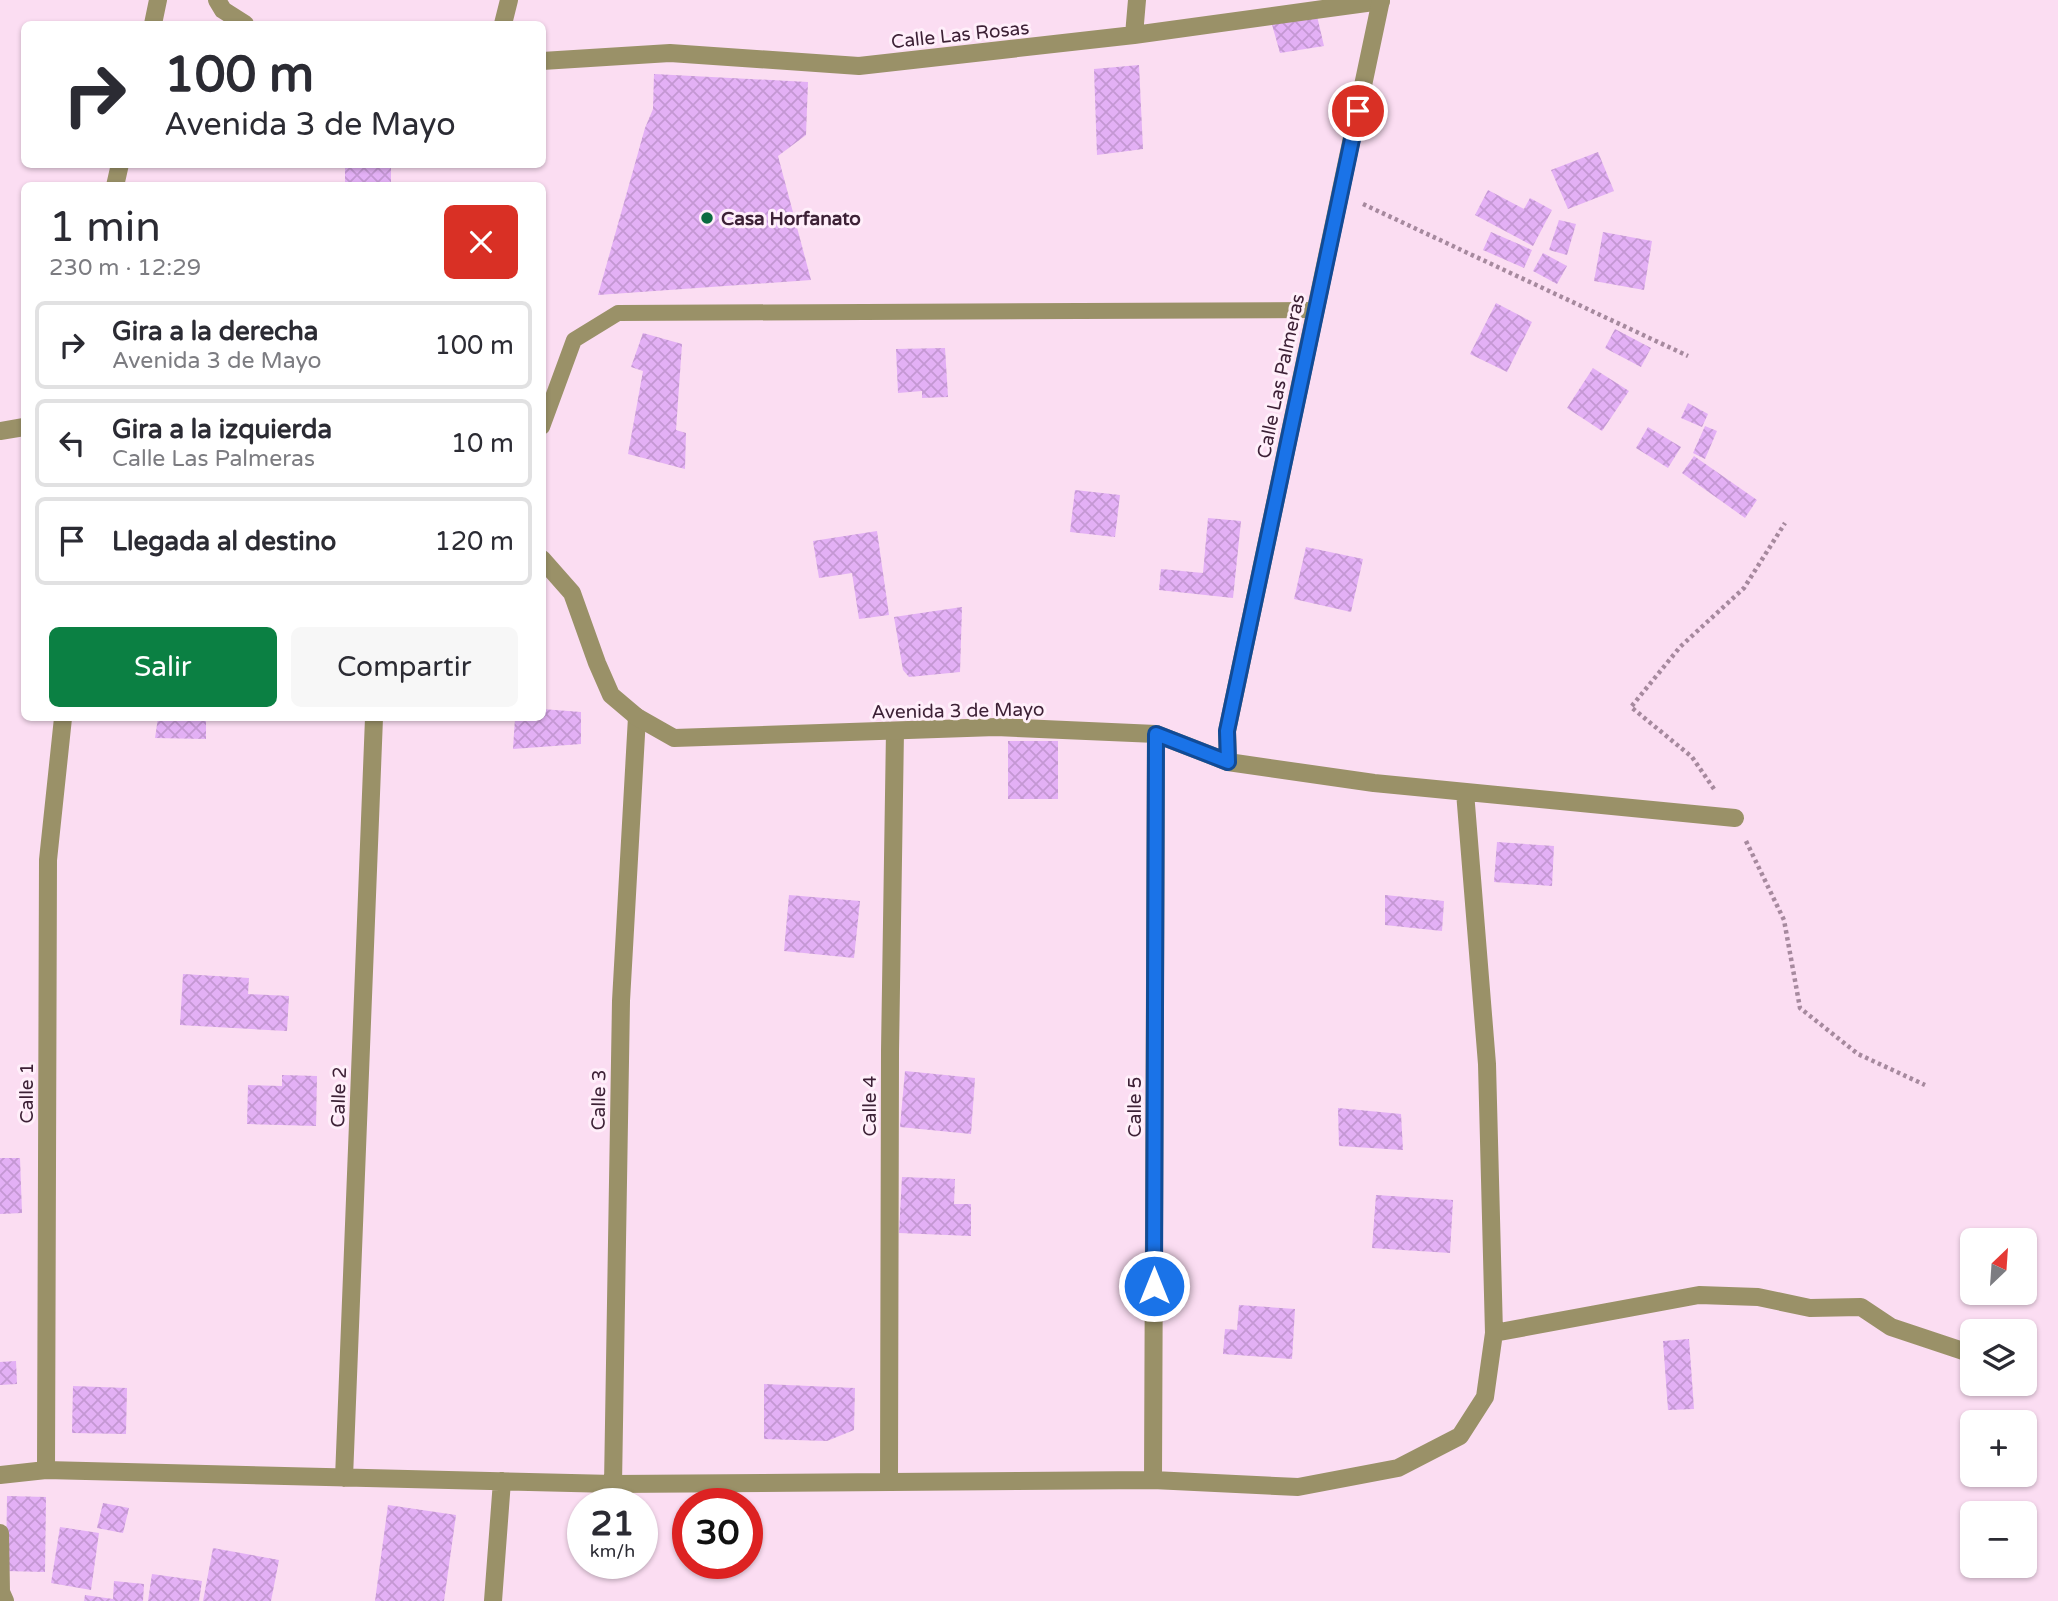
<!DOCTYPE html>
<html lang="es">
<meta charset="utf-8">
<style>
:root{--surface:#fff;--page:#f7f7f7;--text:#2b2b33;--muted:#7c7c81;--line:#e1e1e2;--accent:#0b8043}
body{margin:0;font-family:"Varela Round",sans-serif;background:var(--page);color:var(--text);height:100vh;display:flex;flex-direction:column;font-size:26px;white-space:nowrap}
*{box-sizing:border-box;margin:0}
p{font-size:23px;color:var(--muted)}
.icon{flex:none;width:38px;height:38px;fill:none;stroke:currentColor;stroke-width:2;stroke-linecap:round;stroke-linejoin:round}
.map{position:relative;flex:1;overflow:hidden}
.side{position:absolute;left:21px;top:182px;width:525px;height:539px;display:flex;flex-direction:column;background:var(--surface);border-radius:10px;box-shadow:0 2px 5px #0004}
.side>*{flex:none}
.top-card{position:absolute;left:21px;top:21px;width:525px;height:147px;border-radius:10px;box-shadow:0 2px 5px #0004;background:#fff;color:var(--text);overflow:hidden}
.needle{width:46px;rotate:25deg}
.controls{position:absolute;left:1960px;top:1228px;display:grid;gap:14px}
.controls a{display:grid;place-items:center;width:77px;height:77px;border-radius:10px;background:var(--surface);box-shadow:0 2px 5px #0004;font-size:35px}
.speed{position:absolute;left:567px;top:1488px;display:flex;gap:14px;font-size:35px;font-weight:700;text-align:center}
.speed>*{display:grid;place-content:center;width:91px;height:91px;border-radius:50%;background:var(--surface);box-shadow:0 2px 5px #0004;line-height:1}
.speed small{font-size:18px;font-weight:400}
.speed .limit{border:10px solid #d22;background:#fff;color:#111}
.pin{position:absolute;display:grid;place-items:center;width:60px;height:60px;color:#fff;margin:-30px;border:4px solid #fff;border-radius:50%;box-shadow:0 2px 7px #0007}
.me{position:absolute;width:77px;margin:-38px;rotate:0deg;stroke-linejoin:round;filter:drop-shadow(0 0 5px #0008)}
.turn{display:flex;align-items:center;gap:24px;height:147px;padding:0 28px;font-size:32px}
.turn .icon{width:91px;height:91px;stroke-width:2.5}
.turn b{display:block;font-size:49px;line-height:60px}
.round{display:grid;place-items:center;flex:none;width:74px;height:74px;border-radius:10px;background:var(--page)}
.headline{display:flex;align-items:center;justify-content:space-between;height:119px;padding:0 28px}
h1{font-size:42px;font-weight:600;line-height:52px}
.action{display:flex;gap:14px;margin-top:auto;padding:14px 28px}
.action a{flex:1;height:80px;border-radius:10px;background:var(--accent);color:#fff;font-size:28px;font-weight:600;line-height:80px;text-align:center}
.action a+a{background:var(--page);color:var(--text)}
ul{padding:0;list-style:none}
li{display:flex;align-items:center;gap:21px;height:88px;margin:0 14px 10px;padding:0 14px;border:4px solid var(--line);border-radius:10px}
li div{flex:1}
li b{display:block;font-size:26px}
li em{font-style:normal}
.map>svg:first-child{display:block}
.building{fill:url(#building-cross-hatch)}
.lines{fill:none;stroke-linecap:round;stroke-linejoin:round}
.path{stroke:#a6899e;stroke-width:4.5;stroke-dasharray:3.5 3.5;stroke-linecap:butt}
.service{stroke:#9a9168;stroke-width:16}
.minor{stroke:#9a9168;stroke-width:18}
.tertiary{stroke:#9a9168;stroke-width:18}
.route-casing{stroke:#114b97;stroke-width:18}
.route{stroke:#1a73e8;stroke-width:12}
.poi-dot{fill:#0b6b40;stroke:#ffeffa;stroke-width:2.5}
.labels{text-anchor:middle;stroke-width:6;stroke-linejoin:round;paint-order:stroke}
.street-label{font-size:19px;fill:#3d2136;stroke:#ffeffa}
.poi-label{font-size:19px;font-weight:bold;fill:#3d2136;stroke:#ffeffa;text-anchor:start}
</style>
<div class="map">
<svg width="2058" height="1601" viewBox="0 0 2058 1601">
<defs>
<pattern id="building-cross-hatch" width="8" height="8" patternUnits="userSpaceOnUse" patternTransform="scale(1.75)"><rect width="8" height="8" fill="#e3b0f5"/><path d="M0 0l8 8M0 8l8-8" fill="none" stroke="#c497d3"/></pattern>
</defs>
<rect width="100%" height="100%" fill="#fbddf2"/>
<!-- building -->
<path class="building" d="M 1317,16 L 1324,46 L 1280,53 L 1271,21 Z
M 1139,65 L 1143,149 L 1097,155 L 1094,69 Z
M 654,74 L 808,82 L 806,135 L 778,156 L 811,280 L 598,295 L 645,128 L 653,109 Z
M 1598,152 L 1614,191 L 1568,209 L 1551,170 Z
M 345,164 L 391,164 L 391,184 L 345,184 Z
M 1488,190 L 1524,209 L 1530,198 L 1552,210 L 1533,246 L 1475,215 Z
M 1559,220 L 1576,224 L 1567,255 L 1549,250 Z
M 1491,232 L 1532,250 L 1524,268 L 1483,250 Z
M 1603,232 L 1652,241 L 1644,290 L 1594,281 Z
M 1543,253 L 1567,266 L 1557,284 L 1533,271 Z
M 1496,303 L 1532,322 L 1507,372 L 1470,354 Z
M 1615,329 L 1651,348 L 1641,367 L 1605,348 Z
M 643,333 L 682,344 L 676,430 L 686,433 L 685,469 L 628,454 L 643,371 L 631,367 Z
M 945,348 L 948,397 L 922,398 L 922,391 L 898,393 L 896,349 Z
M 1593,368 L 1629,391 L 1602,431 L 1567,408 Z
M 1688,403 L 1708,414 L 1702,427 L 1681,418 Z
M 1705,426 L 1717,431 L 1705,459 L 1693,453 Z
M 1648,427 L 1681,447 L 1668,468 L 1636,448 Z
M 1694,456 L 1757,500 L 1745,518 L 1682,473 Z
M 1075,490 L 1120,495 L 1115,537 L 1070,532 Z
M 1208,518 L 1241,521 L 1233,598 L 1159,590 L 1161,569 L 1203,573 Z
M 877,531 L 889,615 L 859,619 L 852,573 L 819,578 L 813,541 Z
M 1306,547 L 1363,559 L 1351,612 L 1294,599 Z
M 962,607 L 960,672 L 909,677 L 903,670 L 894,617 Z
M 542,709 L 581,712 L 581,744 L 513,749 L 515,718 L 542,718 Z
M 158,718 L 206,718 L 206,739 L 155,738 Z
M 1008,741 L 1058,741 L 1058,799 L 1008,799 Z
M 1497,842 L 1554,846 L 1552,886 L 1494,882 Z
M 789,895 L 860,901 L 854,958 L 784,951 Z
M 1385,895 L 1444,901 L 1442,931 L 1385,925 Z
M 183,974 L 249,978 L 248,994 L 289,996 L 287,1031 L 180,1025 Z
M 905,1071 L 975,1078 L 971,1134 L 900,1127 Z
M 282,1075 L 317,1076 L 316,1126 L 247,1124 L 248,1085 L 282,1086 Z
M 1338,1108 L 1401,1114 L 1403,1150 L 1339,1146 Z
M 0,1158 L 20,1158 L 22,1213 L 0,1214 Z
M 902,1177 L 955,1179 L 954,1204 L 971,1204 L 971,1236 L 899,1233 Z
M 1376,1195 L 1453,1200 L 1450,1253 L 1372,1248 Z
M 1239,1305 L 1295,1309 L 1292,1359 L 1223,1354 L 1225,1329 L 1237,1330 Z
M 1689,1339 L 1694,1409 L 1668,1410 L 1663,1341 Z
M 16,1361 L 17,1384 L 0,1385 L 0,1362 Z
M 764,1384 L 855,1388 L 854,1430 L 827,1441 L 764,1439 Z
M 73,1386 L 127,1388 L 126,1434 L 72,1433 Z
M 7,1496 L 46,1497 L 45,1572 L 6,1571 Z
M 103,1503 L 129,1508 L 123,1533 L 97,1528 Z
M 388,1505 L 456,1515 L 444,1601 L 375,1601 Z
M 60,1527 L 99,1533 L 91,1590 L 51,1583 Z
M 213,1548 L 279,1560 L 271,1601 L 203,1601 Z
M 152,1574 L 202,1581 L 199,1601 L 148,1601 Z
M 114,1581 L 144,1584 L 143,1601 L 84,1601 L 85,1595 L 113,1599 Z"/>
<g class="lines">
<!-- path -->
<path class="path" d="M 1363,204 L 1688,356
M 1714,789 L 1692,757 L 1631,707 L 1680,647 L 1744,588 L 1785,523
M 1746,841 L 1784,920 L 1800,1008 L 1858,1054 L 1925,1085"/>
<!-- service -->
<path class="service" d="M 542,427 L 574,340 L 618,313 L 1315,310"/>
<!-- minor -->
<path class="minor" d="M 217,0 L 223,10 L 245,24
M 153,24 L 158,0
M 503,24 L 509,0
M 1134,35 L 1137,0
M 542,61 L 670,53 L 859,66 L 1134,35 L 1381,1
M 115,186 L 120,164
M 1228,762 L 1374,783 L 1735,818
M 1494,1333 L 1699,1295 L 1758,1297 L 1810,1308 L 1861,1307 L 1891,1327 L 1972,1354
M 2025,1372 L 2028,1373
M 46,1470 L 48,860 L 63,718
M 0,1475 L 46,1470 L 613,1484 L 1153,1480 L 1298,1487 L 1398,1468 L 1460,1436 L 1485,1397 L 1494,1333 L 1487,1064 L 1465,792
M 344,1478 L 374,718
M 1153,1480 L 1156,734
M 889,1482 L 890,1051 L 895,731
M 613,1484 L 621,1001 L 637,717
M 0,1533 L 1,1592 L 5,1601
M 493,1601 L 502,1481"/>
<!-- tertiary -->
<path class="tertiary" d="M 0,431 L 24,427
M 542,559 L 572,593 L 597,663 L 611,695 L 637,717 L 674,738 L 996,727 L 1156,734 L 1228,762 L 1227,731 L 1381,0"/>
</g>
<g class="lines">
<defs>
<path id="route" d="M 1154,1286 L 1156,734 L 1228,762 L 1227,731 L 1358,111"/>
</defs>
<!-- route casing -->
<use href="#route" class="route-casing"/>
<!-- route -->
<use href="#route" class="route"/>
</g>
<!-- markers -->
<circle class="poi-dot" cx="707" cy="218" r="7"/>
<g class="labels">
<!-- street labels -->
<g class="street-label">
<text transform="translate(960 34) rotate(-6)" y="7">Calle Las Rosas</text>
<text transform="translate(1280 376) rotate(-78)" y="7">Calle Las Palmeras</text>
<text transform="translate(958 710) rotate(-1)" y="7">Avenida 3 de Mayo</text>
<text transform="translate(26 1093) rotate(-90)" y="7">Calle 1</text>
<text transform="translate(338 1097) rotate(-88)" y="7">Calle 2</text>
<text transform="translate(598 1100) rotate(-89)" y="7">Calle 3</text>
<text transform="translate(869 1106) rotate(-90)" y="7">Calle 4</text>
<text transform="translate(1134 1107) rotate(-90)" y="7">Calle 5</text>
</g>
<!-- poi labels -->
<g class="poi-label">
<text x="721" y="225">Casa Horfanato</text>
</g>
</g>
</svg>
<div class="controls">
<a><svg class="needle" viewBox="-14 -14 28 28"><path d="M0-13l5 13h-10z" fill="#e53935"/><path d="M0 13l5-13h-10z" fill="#7c7c81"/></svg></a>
<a><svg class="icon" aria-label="layers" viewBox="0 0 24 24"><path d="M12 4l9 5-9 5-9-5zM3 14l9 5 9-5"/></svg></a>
<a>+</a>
<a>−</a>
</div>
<div class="speed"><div>21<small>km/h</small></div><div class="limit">30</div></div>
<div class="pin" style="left:1358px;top:111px;background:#d93025"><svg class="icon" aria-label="arrive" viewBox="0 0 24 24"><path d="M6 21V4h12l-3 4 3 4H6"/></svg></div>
<svg class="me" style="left:1154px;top:1286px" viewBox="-20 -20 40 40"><circle r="17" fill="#1a73e8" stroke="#fff" stroke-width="3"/><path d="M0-11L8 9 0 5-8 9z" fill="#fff"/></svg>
<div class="top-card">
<div class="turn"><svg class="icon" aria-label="right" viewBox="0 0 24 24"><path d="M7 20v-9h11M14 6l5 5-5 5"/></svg><div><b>100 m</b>Avenida 3 de Mayo</div></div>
</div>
<section class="side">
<div class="headline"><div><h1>1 min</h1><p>230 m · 12:29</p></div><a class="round" style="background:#d93025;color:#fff"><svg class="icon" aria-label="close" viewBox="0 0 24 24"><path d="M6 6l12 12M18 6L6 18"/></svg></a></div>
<ul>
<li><svg class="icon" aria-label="right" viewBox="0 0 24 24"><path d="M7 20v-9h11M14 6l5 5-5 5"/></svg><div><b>Gira a la derecha</b><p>Avenida 3 de Mayo</p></div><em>100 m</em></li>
<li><svg class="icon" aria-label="left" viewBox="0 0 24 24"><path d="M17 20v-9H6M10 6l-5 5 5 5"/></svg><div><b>Gira a la izquierda</b><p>Calle Las Palmeras</p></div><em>10 m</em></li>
<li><svg class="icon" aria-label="arrive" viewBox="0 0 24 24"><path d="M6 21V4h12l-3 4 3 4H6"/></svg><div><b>Llegada al destino</b></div><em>120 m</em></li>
</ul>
<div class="action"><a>Salir</a><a>Compartir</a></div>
</section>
</div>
